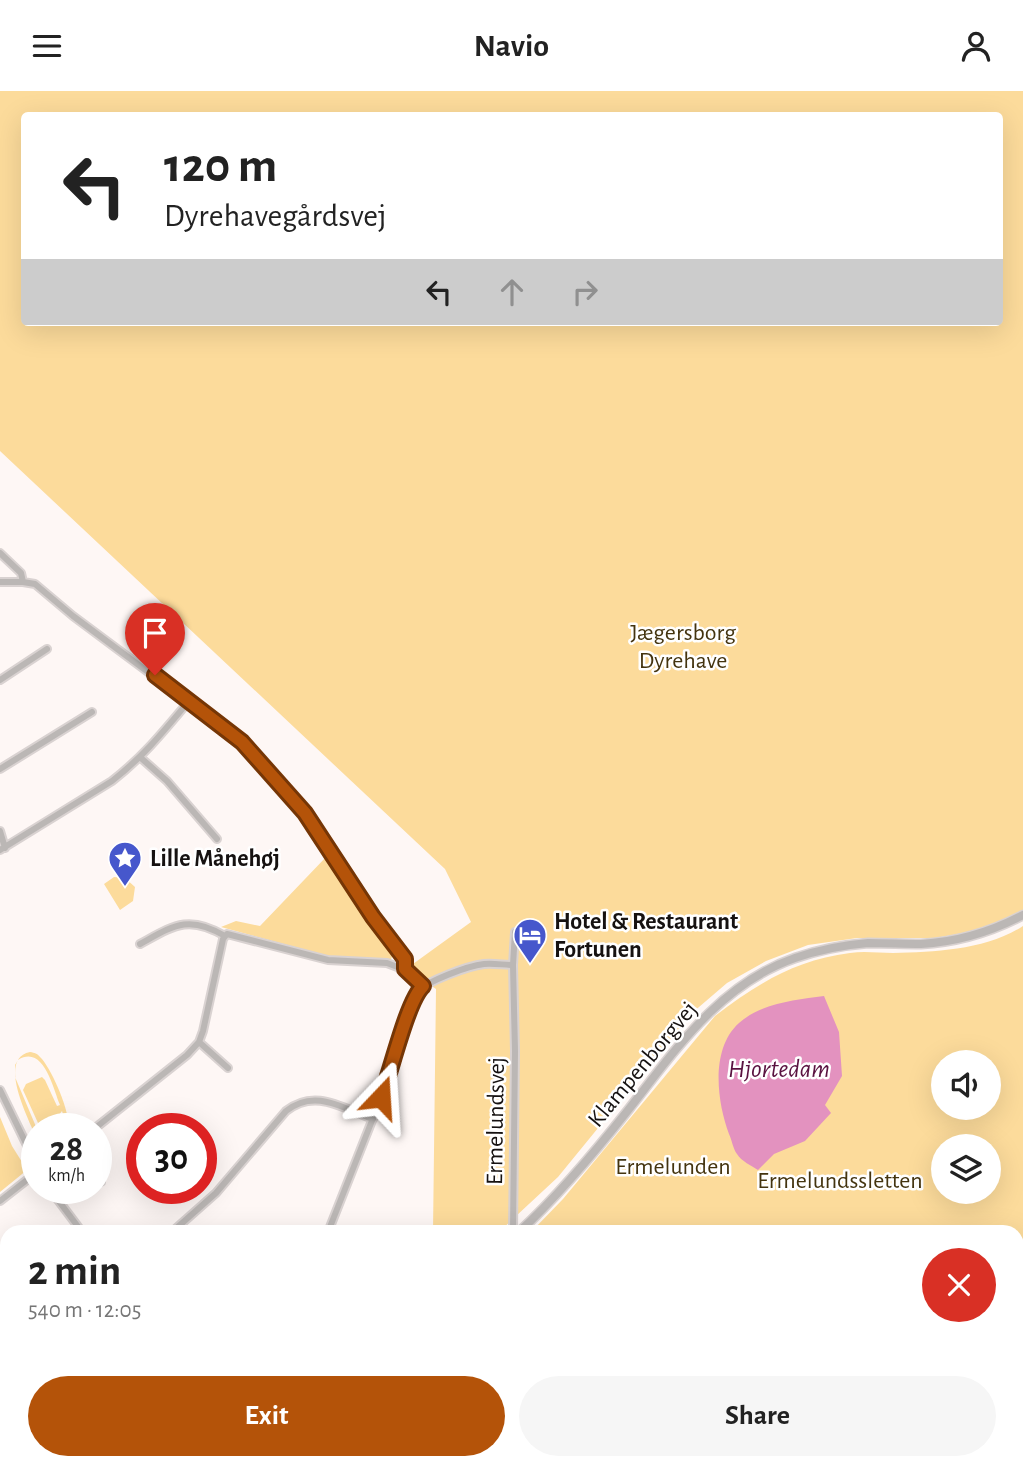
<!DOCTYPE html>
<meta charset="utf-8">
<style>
:root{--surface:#fff;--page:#f6f6f6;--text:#222;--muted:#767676;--accent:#b45309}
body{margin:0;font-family:"Alegreya Sans",sans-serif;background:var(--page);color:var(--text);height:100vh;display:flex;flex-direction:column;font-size:26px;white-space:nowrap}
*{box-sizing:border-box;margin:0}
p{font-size:23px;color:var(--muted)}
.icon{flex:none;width:38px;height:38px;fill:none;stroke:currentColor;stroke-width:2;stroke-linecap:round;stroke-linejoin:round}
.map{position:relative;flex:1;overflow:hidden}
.sheet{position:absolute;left:0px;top:1134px;width:1024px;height:245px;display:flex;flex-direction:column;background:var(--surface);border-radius:21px 21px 0 0;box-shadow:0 7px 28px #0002}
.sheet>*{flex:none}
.guide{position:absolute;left:21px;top:21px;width:982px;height:214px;border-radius:7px;box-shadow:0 7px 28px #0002;background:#fff;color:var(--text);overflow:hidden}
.tools{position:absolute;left:931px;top:959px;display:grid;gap:14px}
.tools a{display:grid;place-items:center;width:70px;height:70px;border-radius:50%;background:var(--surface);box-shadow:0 7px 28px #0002;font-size:35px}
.speed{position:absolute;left:21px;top:1022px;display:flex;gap:14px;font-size:35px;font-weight:700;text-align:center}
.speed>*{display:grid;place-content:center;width:91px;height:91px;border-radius:50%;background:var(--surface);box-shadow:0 7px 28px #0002;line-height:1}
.speed small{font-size:18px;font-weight:400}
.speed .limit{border:10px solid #d22;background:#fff;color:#111}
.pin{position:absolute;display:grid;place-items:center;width:60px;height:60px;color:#fff;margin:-72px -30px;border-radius:50% 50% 50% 0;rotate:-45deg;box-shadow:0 0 7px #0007}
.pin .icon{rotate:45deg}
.me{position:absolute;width:77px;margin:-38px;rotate:20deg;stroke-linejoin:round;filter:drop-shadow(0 0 5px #0008)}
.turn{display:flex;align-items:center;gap:24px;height:147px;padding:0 28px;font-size:32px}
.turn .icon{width:91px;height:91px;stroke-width:2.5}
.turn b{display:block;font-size:49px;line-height:60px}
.lanes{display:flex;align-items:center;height:66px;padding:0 28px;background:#0003;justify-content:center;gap:35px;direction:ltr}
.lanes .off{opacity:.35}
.round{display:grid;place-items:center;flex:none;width:74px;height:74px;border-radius:37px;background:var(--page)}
.overview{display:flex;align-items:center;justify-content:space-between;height:119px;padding:0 28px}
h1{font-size:42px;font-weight:600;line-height:52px}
.button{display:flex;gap:14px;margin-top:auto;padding:14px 28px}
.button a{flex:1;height:80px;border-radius:42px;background:var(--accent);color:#fff;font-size:28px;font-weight:600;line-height:80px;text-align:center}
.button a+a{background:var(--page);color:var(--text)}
header{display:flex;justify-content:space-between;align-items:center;height:91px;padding:0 28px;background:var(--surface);font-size:32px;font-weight:600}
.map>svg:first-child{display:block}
.green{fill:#fcdb9b;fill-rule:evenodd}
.water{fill:#e392bf}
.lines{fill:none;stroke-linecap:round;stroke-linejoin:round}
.minor-casing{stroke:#d9d2d1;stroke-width:10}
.tertiary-casing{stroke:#d9d2d1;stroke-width:11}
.minor{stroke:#bbb7b5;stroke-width:6}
.tertiary{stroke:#bbb7b5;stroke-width:8}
.route-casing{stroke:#753606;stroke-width:18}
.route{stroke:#b45309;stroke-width:12}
.labels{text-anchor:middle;stroke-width:5;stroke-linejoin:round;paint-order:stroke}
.park-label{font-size:24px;fill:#44340f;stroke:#fff}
.poi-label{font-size:24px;font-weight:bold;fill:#161211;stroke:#fff;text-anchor:start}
.street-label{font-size:24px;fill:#161211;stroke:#fff}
.water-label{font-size:26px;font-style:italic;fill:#5a1341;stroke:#fff}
</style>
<header><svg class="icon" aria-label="menu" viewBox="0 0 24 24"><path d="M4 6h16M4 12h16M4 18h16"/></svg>Navio<svg class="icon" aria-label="person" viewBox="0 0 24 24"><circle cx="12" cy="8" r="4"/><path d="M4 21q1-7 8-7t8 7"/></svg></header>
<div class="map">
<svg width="1023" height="1379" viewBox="0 0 1023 1379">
<rect width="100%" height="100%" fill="#fef7f5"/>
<!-- green -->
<path class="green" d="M 0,0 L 1023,0 L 1023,819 L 981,839 L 935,847 L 857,847 L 808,854 L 766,870 L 727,892 L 692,922 L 558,1086 L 499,1141 L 433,1141 L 436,898 L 406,878 L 471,831 L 445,778 L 0,360 ZM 24,24 L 999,24 L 999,231 L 24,231 Z
M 327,765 L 393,861 L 391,869 L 339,868 L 221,836 L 236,830 L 260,835 Z
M 114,786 L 125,787 L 135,796 L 133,810 L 120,819 L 104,793 Z
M 1023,835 L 1023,1379 L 512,1379 L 512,1372 L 1017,1372 L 1017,1141 L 531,1141 L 563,1108 L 715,925 C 757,893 795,869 850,862 C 864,860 879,862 893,862 C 936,861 986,859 1023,835 ZM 943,971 L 989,971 L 989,1017 L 943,1017 ZM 943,1055 L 989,1055 L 989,1101 L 943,1101 Z
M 30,961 C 35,962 37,962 40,966 C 51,976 72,1024 68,1038 L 63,1038 L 66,1032 L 62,1020 L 58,1025 L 44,1033 L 38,1032 L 23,999 L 26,993 L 42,986 L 45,989 L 57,1015 L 60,1014 C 53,998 44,953 18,969 L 15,974 L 15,986 L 37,1038 L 37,1044 L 32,1037 C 23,1016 0,967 30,961 Z
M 0,1026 L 12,1055 L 27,1079 L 0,1101 Z
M 422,1372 L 499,1372 L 499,1379 L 422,1379 Z"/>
<!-- water -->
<path class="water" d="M 824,905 L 839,941 L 842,985 L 825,1014 L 831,1022 L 805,1050 L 774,1063 L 758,1079 C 752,1075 741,1070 737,1063 C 733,1058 732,1049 729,1043 C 717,1011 710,958 739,932 C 762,912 795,909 824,905 Z"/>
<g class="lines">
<defs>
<path id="minor" d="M 0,462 L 21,482 L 23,491
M 0,491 L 23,491 L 35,493 L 73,525 L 242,651 L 305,722 L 373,826 L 405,868 L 405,878
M 0,589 L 47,558
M 141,667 L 167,690 L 217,748
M 0,678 L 92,621
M 0,740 L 5,757
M 0,759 L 112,690 C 144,665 163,641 189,610
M 140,853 C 173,835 188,823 225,845
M 199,951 L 228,977
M 0,999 L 37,1075
M 94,1038 L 187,964 L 199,951 L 203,940 L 223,848 L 227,843 L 328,869 L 387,872 L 408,880 L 423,895
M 96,1085 L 101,1091
M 49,1097 L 82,1141
M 0,1110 L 37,1081
M 172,1141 L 216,1102 L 286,1020 C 315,997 342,1017 373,1028
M 328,1141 L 392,979 L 416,901 C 428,890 467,875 484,873 C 493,872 504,874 513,874
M 513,1141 L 515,960 L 513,874 L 515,841
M 0,1265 L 7,1274
M 0,1373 L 7,1367"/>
<path id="tertiary" d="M 519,1141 C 559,1104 595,1061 629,1018 C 676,958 720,893 795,867 C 818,859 844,854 868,852 C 886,852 904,853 921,853 C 957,851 991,841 1023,824
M 91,1379 L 99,1372
M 107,1379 L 116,1372
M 505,1379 L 506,1372"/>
</defs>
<!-- minor casing -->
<use href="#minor" class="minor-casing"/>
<!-- tertiary casing -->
<use href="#tertiary" class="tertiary-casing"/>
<!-- minor -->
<use href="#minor" class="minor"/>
<!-- tertiary -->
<use href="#tertiary" class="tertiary"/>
</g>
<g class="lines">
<defs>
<path id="route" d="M 155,584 L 242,651 L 305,722 L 373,826 L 405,868 L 405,878 L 423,895 C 407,910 391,981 381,1006"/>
</defs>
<!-- route casing -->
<use href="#route" class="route-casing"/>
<!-- route -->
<use href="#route" class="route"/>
</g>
<!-- icons -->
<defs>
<symbol id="sight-pin" viewBox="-11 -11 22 30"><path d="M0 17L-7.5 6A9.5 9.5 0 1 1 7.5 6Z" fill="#4657cc" stroke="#fff"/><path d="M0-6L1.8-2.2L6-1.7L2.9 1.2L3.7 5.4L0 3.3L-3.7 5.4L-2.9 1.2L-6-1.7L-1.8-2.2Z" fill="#fff"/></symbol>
<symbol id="hotel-pin" viewBox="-11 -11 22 30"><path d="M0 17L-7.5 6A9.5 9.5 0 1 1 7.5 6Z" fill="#4657cc" stroke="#fff"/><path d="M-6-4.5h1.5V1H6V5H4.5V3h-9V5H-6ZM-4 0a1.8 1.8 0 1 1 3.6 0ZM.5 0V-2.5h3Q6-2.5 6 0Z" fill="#fff"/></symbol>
</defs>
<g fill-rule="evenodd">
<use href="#sight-pin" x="106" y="748" width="38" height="52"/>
<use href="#hotel-pin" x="511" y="825" width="38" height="52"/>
</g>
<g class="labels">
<!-- park labels -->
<g class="park-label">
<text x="683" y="549">Jægersborg<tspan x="683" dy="28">Dyrehave</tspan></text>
<text x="673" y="1083">Ermelunden</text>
<text x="840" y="1097">Ermelundssletten</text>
</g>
<!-- poi labels -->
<g class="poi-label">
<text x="150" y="775">Lille Månehøj</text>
<text x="554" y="838">Hotel &amp; Restaurant<tspan x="554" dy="28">Fortunen</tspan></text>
</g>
<!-- street labels -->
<g class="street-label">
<text transform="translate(642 973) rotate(-50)" y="8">Klampenborgvej</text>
<text transform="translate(495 1030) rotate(-89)" y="8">Ermelundsvej</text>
</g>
<!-- water labels -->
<g class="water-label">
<text x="779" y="986">Hjortedam</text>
</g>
</g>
</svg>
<div class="tools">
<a><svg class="icon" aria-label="sound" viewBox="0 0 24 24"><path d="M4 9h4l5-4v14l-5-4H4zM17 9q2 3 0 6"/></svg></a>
<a><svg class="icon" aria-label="layers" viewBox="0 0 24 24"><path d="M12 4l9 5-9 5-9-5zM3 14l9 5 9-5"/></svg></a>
</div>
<div class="speed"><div>28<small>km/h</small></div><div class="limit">30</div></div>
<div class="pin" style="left:155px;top:584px;background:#d93025"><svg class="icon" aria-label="arrive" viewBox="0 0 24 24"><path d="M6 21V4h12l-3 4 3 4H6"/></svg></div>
<svg class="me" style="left:381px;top:1006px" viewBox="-20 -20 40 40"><path d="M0-17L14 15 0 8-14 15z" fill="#b45309" stroke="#fff" stroke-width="4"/></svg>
<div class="guide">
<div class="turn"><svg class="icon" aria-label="left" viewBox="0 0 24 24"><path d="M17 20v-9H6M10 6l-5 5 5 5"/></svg><div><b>120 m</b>Dyrehavegårdsvej</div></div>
<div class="lanes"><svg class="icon" aria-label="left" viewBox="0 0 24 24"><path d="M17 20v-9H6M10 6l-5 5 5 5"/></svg><svg class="icon off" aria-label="ahead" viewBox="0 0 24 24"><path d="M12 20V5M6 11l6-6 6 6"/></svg><svg class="icon off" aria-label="right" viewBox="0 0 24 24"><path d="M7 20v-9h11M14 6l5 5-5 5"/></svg></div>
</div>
<section class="sheet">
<div class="overview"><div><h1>2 min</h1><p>540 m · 12:05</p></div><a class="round" style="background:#d93025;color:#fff"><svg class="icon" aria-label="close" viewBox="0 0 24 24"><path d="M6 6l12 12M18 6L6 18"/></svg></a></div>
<div class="button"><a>Exit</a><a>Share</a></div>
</section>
</div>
